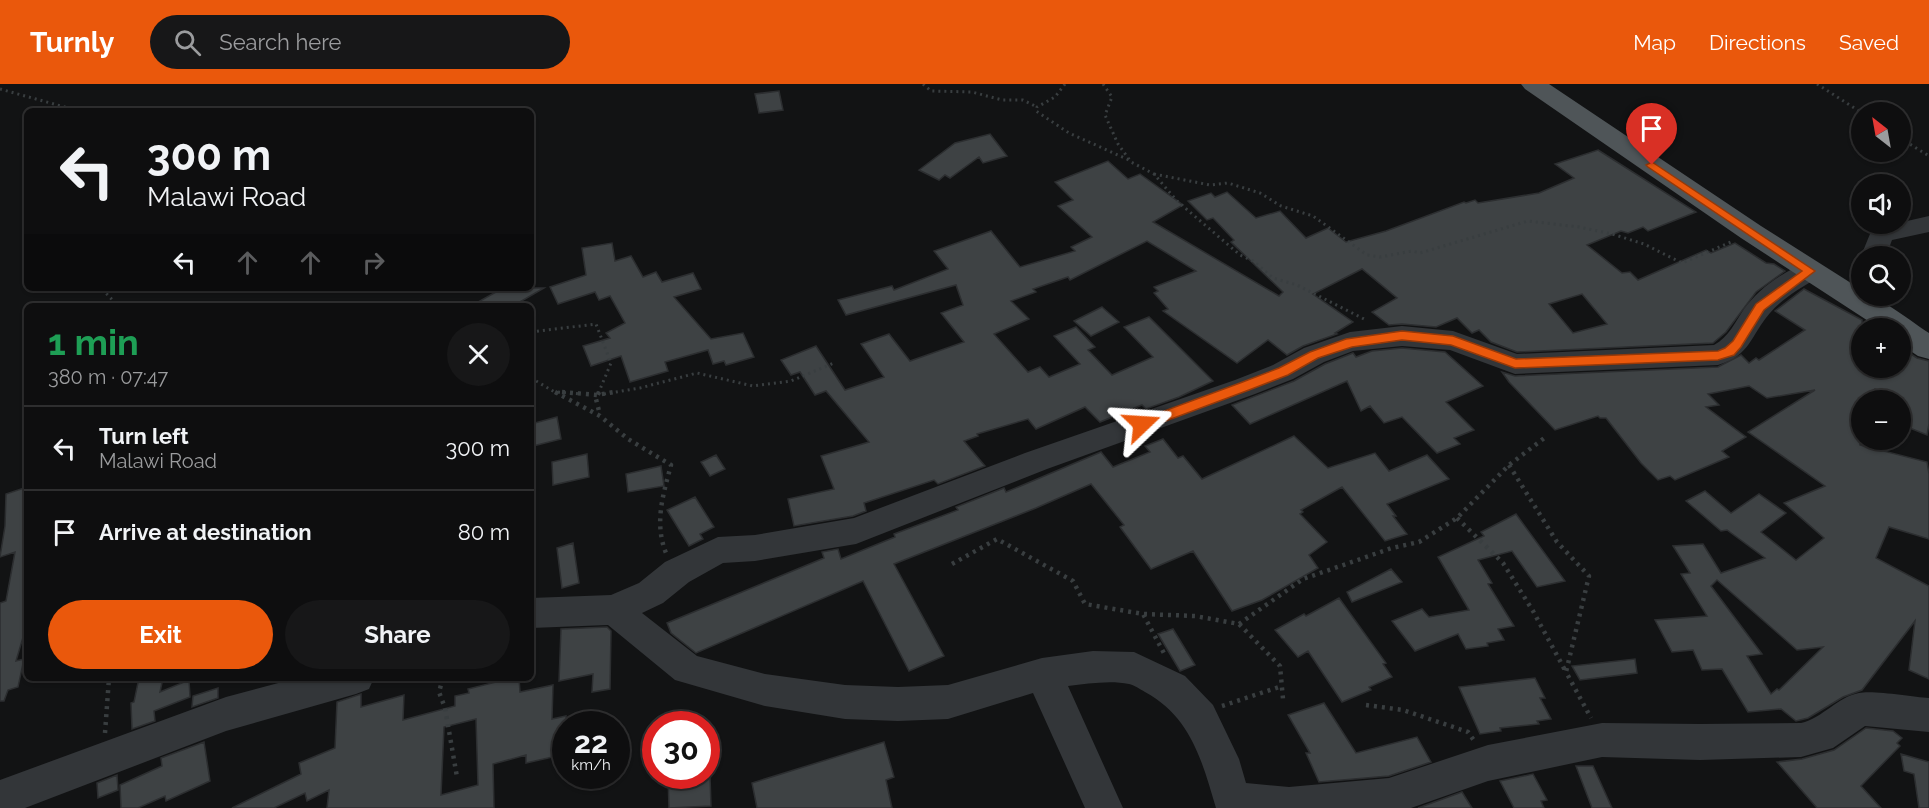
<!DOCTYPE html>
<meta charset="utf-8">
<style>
:root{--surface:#0e0e0f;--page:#171718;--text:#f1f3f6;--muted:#9b9c9e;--line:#2e2e2f;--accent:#ea580c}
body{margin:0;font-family:Raleway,sans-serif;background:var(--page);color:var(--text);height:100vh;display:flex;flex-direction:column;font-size:22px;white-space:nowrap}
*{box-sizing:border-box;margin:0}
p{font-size:20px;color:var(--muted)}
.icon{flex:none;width:33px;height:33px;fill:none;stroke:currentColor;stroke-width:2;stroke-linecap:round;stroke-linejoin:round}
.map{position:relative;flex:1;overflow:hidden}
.sheet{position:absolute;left:24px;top:219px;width:510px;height:378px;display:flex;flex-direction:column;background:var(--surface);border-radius:9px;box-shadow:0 2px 4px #0004,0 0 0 2px var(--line)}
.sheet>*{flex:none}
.hud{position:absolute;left:24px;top:24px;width:510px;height:183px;border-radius:9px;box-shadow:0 2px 4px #0004,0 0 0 2px var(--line);background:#0e0e0f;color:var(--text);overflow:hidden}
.needle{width:39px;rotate:329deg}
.controls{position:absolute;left:1851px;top:18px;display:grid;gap:12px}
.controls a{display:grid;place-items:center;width:60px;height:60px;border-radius:50%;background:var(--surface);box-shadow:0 2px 4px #0004,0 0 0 2px var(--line);font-size:30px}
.speed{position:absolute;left:552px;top:627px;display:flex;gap:12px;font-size:30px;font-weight:700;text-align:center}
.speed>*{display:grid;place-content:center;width:78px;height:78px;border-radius:50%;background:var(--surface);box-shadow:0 2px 4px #0004,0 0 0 2px var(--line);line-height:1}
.speed small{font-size:15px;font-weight:400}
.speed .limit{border:9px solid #d22;background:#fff;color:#111}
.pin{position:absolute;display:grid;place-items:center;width:51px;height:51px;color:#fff;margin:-62px -26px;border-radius:50% 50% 50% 0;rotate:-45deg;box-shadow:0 0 6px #0007}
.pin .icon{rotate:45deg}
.me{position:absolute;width:66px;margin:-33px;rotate:70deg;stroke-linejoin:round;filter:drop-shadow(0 0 4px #0008)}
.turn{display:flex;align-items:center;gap:21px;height:126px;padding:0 24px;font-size:27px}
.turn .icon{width:78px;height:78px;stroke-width:2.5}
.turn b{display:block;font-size:42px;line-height:51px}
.lanes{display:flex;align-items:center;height:57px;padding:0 24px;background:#0003;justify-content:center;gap:30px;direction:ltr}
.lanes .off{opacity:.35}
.round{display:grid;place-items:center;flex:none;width:63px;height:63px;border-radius:32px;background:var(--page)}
.head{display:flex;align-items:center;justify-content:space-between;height:102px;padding:0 24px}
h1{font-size:36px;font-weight:700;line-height:45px;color:#1e9e55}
.primary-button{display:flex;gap:12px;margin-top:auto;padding:12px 24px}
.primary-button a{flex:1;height:69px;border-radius:36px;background:var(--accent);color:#fff;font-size:24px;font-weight:700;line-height:69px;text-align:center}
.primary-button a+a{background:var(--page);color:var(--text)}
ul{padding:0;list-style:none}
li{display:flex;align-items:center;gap:18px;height:84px;padding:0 24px;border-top:2px solid var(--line)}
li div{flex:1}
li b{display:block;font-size:22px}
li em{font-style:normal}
header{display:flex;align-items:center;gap:36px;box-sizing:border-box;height:84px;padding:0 30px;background:var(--accent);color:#fff}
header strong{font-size:28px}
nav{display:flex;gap:33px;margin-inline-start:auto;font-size:21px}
.search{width:420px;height:54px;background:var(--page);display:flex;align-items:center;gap:15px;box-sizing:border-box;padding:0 21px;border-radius:33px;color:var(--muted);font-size:22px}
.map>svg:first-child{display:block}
.building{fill:#3e4244;stroke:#2c2e30;stroke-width:1.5;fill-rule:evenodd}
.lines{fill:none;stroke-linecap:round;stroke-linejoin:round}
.path-far1{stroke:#393e40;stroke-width:3;stroke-dasharray:2 4;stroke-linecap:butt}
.path{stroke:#393e40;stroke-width:4.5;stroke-dasharray:3 5;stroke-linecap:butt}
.minor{fill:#333639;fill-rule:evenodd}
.major{fill:#4f5558;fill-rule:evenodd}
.route{fill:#ea580c;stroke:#983908;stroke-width:1.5}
</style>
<header>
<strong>Turnly</strong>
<div class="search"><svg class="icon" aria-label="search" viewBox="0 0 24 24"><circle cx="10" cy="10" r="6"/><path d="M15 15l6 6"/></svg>Search here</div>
<nav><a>Map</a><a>Directions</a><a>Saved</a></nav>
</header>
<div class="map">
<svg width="1929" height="724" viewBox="0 0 1929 724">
<rect width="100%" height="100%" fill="#121314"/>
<!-- building -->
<path class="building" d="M 779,7 L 783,26 L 759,29 L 755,10 Z
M 990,50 L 1007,72 L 983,79 L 979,73 L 950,94 L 945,91 L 939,96 L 919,86 L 955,59 Z
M 1598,66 L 1696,128 L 1648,147 L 1643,143 L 1628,149 L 1621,147 L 1587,161 L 1622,189 L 1630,188 L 1638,196 L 1706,166 L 1711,169 L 1735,159 L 1766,179 L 1774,180 L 1785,187 L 1756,208 L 1726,248 L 1713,259 L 1517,268 L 1491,258 L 1479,246 L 1472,249 L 1457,234 L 1436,243 L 1402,240 L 1389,241 L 1372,228 L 1397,214 L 1362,185 L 1313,210 L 1353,238 L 1335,249 L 1337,250 L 1303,262 L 1287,271 L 1268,256 L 1237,279 L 1163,227 L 1168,225 L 1154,209 L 1158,207 L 1154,203 L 1196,187 L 1147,157 L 1070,196 L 1068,193 L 1033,205 L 1036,208 L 1011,217 L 1029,235 L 994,250 L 1028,288 L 1040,283 L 1049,293 L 1080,280 L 1054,252 L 1076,243 L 1095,263 L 1088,266 L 1112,291 L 1153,273 L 1124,243 L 1149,233 L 1213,297 L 1179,313 L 1146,325 L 1142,321 L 1100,338 L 1085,323 L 1036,345 L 1028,335 L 977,350 L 978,352 L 964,357 L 985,382 L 938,400 L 934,396 L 864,419 L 866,427 L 853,432 L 794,442 L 788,415 L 834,405 L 821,372 L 869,358 L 826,307 L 815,311 L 800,288 L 791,291 L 781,276 L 816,262 L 845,306 L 884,293 L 861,260 L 889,250 L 910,277 L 964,258 L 941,229 L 963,221 L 956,201 L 846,231 L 838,216 L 892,202 L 894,206 L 948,185 L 934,167 L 991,147 L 1020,183 L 1075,167 L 1071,163 L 1092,153 L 1058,122 L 1073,116 L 1055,98 L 1108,77 L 1128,95 L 1140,90 L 1183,121 L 1153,138 L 1279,212 L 1283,208 L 1231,158 L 1234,156 L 1213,134 L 1207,136 L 1188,117 L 1211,109 L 1215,113 L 1227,108 L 1256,134 L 1280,127 L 1306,154 L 1328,144 L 1346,158 L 1386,147 L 1464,118 L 1466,119 L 1475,116 L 1478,119 L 1539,109 L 1574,94 L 1555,80 ZM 1582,210 L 1607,240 L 1573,249 L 1549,220 Z
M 612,159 L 615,177 L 631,172 L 643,193 L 656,188 L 662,198 L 693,189 L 701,205 L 674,213 L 711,255 L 743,249 L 754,273 L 726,281 L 724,277 L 713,280 L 708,266 L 665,278 L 668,287 L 630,298 L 621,272 L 591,282 L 583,262 L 610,254 L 606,249 L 625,239 L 610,212 L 599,216 L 595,208 L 558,220 L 550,203 L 586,191 L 582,164 Z
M 503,204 L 544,204 L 513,222 L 471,222 Z
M 1804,205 L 1862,236 L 1862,284 L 1900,284 L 1900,263 L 1917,274 L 1929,277 L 1929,340 L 1927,351 L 1900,340 L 1905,319 L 1875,305 L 1870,316 L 1862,316 L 1860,361 L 1927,378 L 1929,390 L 1929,455 L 1889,443 L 1876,474 L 1929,502 L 1929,595 L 1909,586 L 1915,537 L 1862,606 L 1843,613 L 1808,634 L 1796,637 L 1781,625 L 1748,628 L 1722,585 L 1702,586 L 1693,566 L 1672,568 L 1655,536 L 1707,532 L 1681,490 L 1690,489 L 1673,462 L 1703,460 L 1721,489 L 1765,474 L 1727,446 L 1721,447 L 1686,417 L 1705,407 L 1731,429 L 1759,410 L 1786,429 L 1761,448 L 1796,476 L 1824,454 L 1784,419 L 1825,402 L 1748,348 L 1815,306 L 1767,314 L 1749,302 L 1708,310 L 1719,321 L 1706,323 L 1746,353 L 1722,367 L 1729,373 L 1675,396 L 1670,392 L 1658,396 L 1641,379 L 1606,334 L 1600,334 L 1598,332 L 1555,346 L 1509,298 L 1502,288 L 1515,292 L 1718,283 L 1741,271 L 1749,279 L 1756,274 L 1759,276 L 1805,246 L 1775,227 ZM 1717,496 L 1797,566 L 1823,563 L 1779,606 L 1777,605 L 1771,610 L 1747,572 L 1762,570 L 1711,502 Z
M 1102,223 L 1119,238 L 1091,252 L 1074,237 Z
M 1402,264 L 1445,268 L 1483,302 L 1446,318 L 1474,346 L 1454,354 L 1460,360 L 1437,369 L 1402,333 L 1384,339 L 1370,322 L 1361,327 L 1347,297 L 1250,340 L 1232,321 L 1294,297 L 1325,280 L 1353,269 L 1356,273 L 1372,267 Z
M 557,333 L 561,355 L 533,362 L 531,340 Z
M 1294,352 L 1328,384 L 1375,369 L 1389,387 L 1427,371 L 1449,395 L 1387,420 L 1396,432 L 1393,432 L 1407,450 L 1385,457 L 1342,403 L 1301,426 L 1303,428 L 1300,430 L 1327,458 L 1309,471 L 1318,484 L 1262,516 L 1232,527 L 1193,467 L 1151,485 L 1120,443 L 1124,441 L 1091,400 L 1036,424 L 894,480 L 944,572 L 909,587 L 863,497 L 696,569 L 671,549 L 667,539 L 824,474 L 822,468 L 838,465 L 841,475 L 895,453 L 894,450 L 958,426 L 956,423 L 1004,404 L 1006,408 L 1023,401 L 1101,368 L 1113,383 L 1150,368 L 1145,362 L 1163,355 L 1178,374 L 1183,372 L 1202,395 Z
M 587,370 L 589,393 L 553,401 L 552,378 Z
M 716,371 L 725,385 L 710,392 L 701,378 Z
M 661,382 L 664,402 L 628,408 L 626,390 Z
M 27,403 L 27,540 L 16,577 L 24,575 L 18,603 L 8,606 L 4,617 L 0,617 L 0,519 L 6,517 L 15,468 L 0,473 L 5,442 L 6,410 Z
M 695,413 L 714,443 L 700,450 L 703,455 L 689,462 L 667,426 Z
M 1516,430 L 1565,497 L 1537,503 L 1512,467 L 1478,476 L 1492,499 L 1488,500 L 1514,542 L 1498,545 L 1504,556 L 1487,559 L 1488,562 L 1466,565 L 1458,550 L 1415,567 L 1392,537 L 1422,525 L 1429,533 L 1469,526 L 1438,473 L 1484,452 L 1481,448 Z
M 573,459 L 579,499 L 562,504 L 557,464 Z
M 1391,485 L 1402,498 L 1352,518 L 1347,508 Z
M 1339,514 L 1386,579 L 1383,580 L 1392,593 L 1369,603 L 1371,606 L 1342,618 L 1308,567 L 1298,573 L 1275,546 L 1304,530 L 1306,532 Z
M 607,543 L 611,547 L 610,605 L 592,608 L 593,590 L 559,597 L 561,545 Z
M 1173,545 L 1195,581 L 1180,587 L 1158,550 Z
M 1635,575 L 1637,589 L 1580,596 L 1572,582 Z
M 139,594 L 163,594 L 160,608 L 189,596 L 190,613 L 154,627 L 155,637 L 132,645 L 131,619 L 134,618 Z
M 512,594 L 519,594 L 520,608 L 553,601 L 552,635 L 566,632 L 566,670 L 526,679 L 526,671 L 493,680 L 494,724 L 327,724 L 329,706 L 307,717 L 305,709 L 274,724 L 232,724 L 301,690 L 299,679 L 335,664 L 337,618 L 361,610 L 361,623 L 404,611 L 403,636 L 455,622 L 455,612 L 469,609 L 468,605 ZM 476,635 L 478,701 L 441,711 L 444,643 Z
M 1535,594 L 1545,614 L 1540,614 L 1551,635 L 1537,637 L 1539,640 L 1500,644 L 1501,647 L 1480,650 L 1459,603 Z
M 218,604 L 218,614 L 192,623 L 193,612 Z
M 1324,619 L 1356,669 L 1417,653 L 1431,678 L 1389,692 L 1319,698 L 1306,669 L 1310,669 L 1288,631 Z
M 1866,644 L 1893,647 L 1902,654 L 1897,659 L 1900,662 L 1861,702 L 1881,724 L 1817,724 L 1777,678 L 1802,675 L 1834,666 Z
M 204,658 L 210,697 L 166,717 L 165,712 L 138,724 L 121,724 L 120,701 L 162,682 L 161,674 Z
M 884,658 L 894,693 L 886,696 L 892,724 L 757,724 L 752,699 Z
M 1901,670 L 1929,678 L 1929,724 L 1919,724 L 1914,690 L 1904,687 Z
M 1576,682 L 1593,682 L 1612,724 L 1592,724 Z
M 1533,690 L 1547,716 L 1541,717 L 1544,724 L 1514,724 L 1500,697 Z
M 117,691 L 118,706 L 98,714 L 97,699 Z
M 668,692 L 710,692 L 711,722 L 669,724 Z
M 1462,708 L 1472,724 L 1418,724 Z"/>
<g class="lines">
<!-- path-far1 -->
<path class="path-far1" d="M 923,0 L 931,7 L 972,8 L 1002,16 L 1023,16 L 1037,23
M 1065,0 L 1055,13 L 1037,23 L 1036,27 L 1069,49 L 1129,76
M 1103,0 L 1112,13 L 1105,31 L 1118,60 L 1131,78 L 1154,90 L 1177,117 L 1240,171 L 1253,177 L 1273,194 L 1297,201 L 1366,236
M 1817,0 L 1862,29
M 0,5 L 79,27
M 1900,54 L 1929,72
M 1154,90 L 1210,101 L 1228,99 L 1260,109 L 1281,122 L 1313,132 L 1367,171 L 1380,173 L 1412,167 L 1420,169 L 1528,137 L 1579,143 L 1612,150 L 1644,160 L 1682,179 L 1731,158
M 105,204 L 105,208 L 118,222
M 531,248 L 596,240 L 611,279 L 598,310
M 531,294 L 558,310
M 558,308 L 582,310
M 604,310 L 640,304 L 697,289 L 753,302 L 791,297 L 834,279"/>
<!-- path -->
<path class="path" d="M 555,308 L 600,332 L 628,355 L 671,381 C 663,411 654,439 666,469
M 562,308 L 597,311 L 614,308
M 599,308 L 596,315 L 600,331
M 1509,381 L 1557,458 L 1589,492 L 1566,588 L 1591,634
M 1457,434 L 1503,479 L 1533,527 L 1566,588
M 952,480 L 997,455 L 1073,497 L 1085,520 L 1143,530 L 1166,573
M 1144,530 L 1195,532 L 1239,540 L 1280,582 L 1283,615
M 1239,540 L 1303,495 L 1392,464 L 1419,458 L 1457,434 L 1509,381 L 1547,352
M 443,594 L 439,608 L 445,624 L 457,693
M 1366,621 L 1403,626 L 1468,648 L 1475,658
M 1222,622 L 1282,602
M 105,649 L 109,594"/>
<!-- minor -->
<path class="minor" d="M 1929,132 L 1929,148 L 1892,156 L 1886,172 L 1861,172 L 1872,145 Z
M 1810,178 L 1819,181 L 1823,187 L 1819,193 C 1802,203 1783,214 1770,229 C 1750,252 1751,271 1718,281 L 1515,290 L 1450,266 L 1402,262 L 1353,267 L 1324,278 L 1293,295 L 1255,310 L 1047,385 L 856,460 L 755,477 L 723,479 L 689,498 L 663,519 L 642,529 L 697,572 L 765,590 L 845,601 L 898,603 L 948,601 L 1042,574 L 1093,567 L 1134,568 L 1185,592 L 1213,621 L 1239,675 L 1246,699 L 1289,703 L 1389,694 L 1488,661 L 1602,639 L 1700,640 L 1801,639 C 1823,634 1837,613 1859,609 C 1874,606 1912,613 1929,614 L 1929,648 L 1865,642 L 1833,664 L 1801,673 L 1700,676 L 1602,673 L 1488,697 L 1411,724 L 1216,724 C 1202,677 1191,633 1145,608 C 1140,605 1134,601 1129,600 C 1109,596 1087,600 1068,602 L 1123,724 L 1085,724 L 1033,609 L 948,635 L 898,637 L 845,635 L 765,622 L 675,596 L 608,541 L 531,544 L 531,514 L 611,511 L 639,499 L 665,478 L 718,453 L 755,451 L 854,434 L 1025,369 L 1235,296 L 1273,281 L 1304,264 L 1350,248 L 1402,242 L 1453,247 L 1517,270 L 1714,261 C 1729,253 1735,238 1744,225 C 1759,204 1786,185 1810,178 Z
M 297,594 L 374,594 L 369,605 L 356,610 L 226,647 L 25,724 L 0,724 L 0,696 L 226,613 Z"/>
<!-- major -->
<path class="major" d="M 1521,0 L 1549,0 L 1761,142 L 1862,206 L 1862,212 C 1882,212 1911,238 1929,249 L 1929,275 L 1918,272 L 1900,260 L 1900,244 L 1879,244 L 1741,154 L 1525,5 Z"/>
</g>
<!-- route -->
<path class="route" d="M 1652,78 L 1815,187 L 1764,226 L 1741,263 L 1734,271 L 1718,276 L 1515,284 L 1451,261 L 1402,256 L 1352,263 L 1318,274 L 1288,291 L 1249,306 L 1147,344 L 1137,344 L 1135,340 L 1137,337 L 1240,299 L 1279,284 L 1310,268 L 1346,255 L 1402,247 L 1453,252 L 1516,275 L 1718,267 L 1725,264 L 1733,257 L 1756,220 L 1802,187 L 1648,83 L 1646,81 Z"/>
</svg>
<div class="controls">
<a><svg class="needle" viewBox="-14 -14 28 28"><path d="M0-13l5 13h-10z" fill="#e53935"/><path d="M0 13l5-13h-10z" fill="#9b9c9e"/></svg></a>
<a><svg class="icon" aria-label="sound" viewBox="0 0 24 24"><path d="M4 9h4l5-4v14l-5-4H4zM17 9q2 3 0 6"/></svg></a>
<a><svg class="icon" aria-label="search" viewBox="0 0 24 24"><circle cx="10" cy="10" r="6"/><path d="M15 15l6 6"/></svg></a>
<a>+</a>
<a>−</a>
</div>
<div class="speed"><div>22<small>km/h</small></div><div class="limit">30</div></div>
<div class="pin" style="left:1652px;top:81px;background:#d93025"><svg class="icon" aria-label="arrive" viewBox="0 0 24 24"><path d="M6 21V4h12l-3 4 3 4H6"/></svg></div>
<svg class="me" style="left:1142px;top:340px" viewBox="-20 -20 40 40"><path d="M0-17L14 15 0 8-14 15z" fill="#ea580c" stroke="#fff" stroke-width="4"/></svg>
<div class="hud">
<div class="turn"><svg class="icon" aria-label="left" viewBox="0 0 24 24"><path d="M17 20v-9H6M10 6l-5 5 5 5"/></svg><div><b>300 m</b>Malawi Road</div></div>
<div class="lanes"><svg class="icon" aria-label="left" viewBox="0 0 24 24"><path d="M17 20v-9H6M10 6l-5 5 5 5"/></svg><svg class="icon off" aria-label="ahead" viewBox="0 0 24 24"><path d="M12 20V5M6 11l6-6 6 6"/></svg><svg class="icon off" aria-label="ahead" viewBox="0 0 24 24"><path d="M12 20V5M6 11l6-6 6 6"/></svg><svg class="icon off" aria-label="right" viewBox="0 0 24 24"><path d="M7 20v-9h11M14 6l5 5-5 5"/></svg></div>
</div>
<section class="sheet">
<div class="head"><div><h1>1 min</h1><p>380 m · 07:47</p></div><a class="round"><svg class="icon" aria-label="close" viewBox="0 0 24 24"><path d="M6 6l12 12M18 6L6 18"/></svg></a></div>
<ul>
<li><svg class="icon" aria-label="left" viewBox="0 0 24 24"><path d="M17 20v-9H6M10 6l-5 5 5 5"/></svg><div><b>Turn left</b><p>Malawi Road</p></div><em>300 m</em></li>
<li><svg class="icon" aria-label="arrive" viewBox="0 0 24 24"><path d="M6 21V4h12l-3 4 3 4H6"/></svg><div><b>Arrive at destination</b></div><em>80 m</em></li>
</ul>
<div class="primary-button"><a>Exit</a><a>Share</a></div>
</section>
</div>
